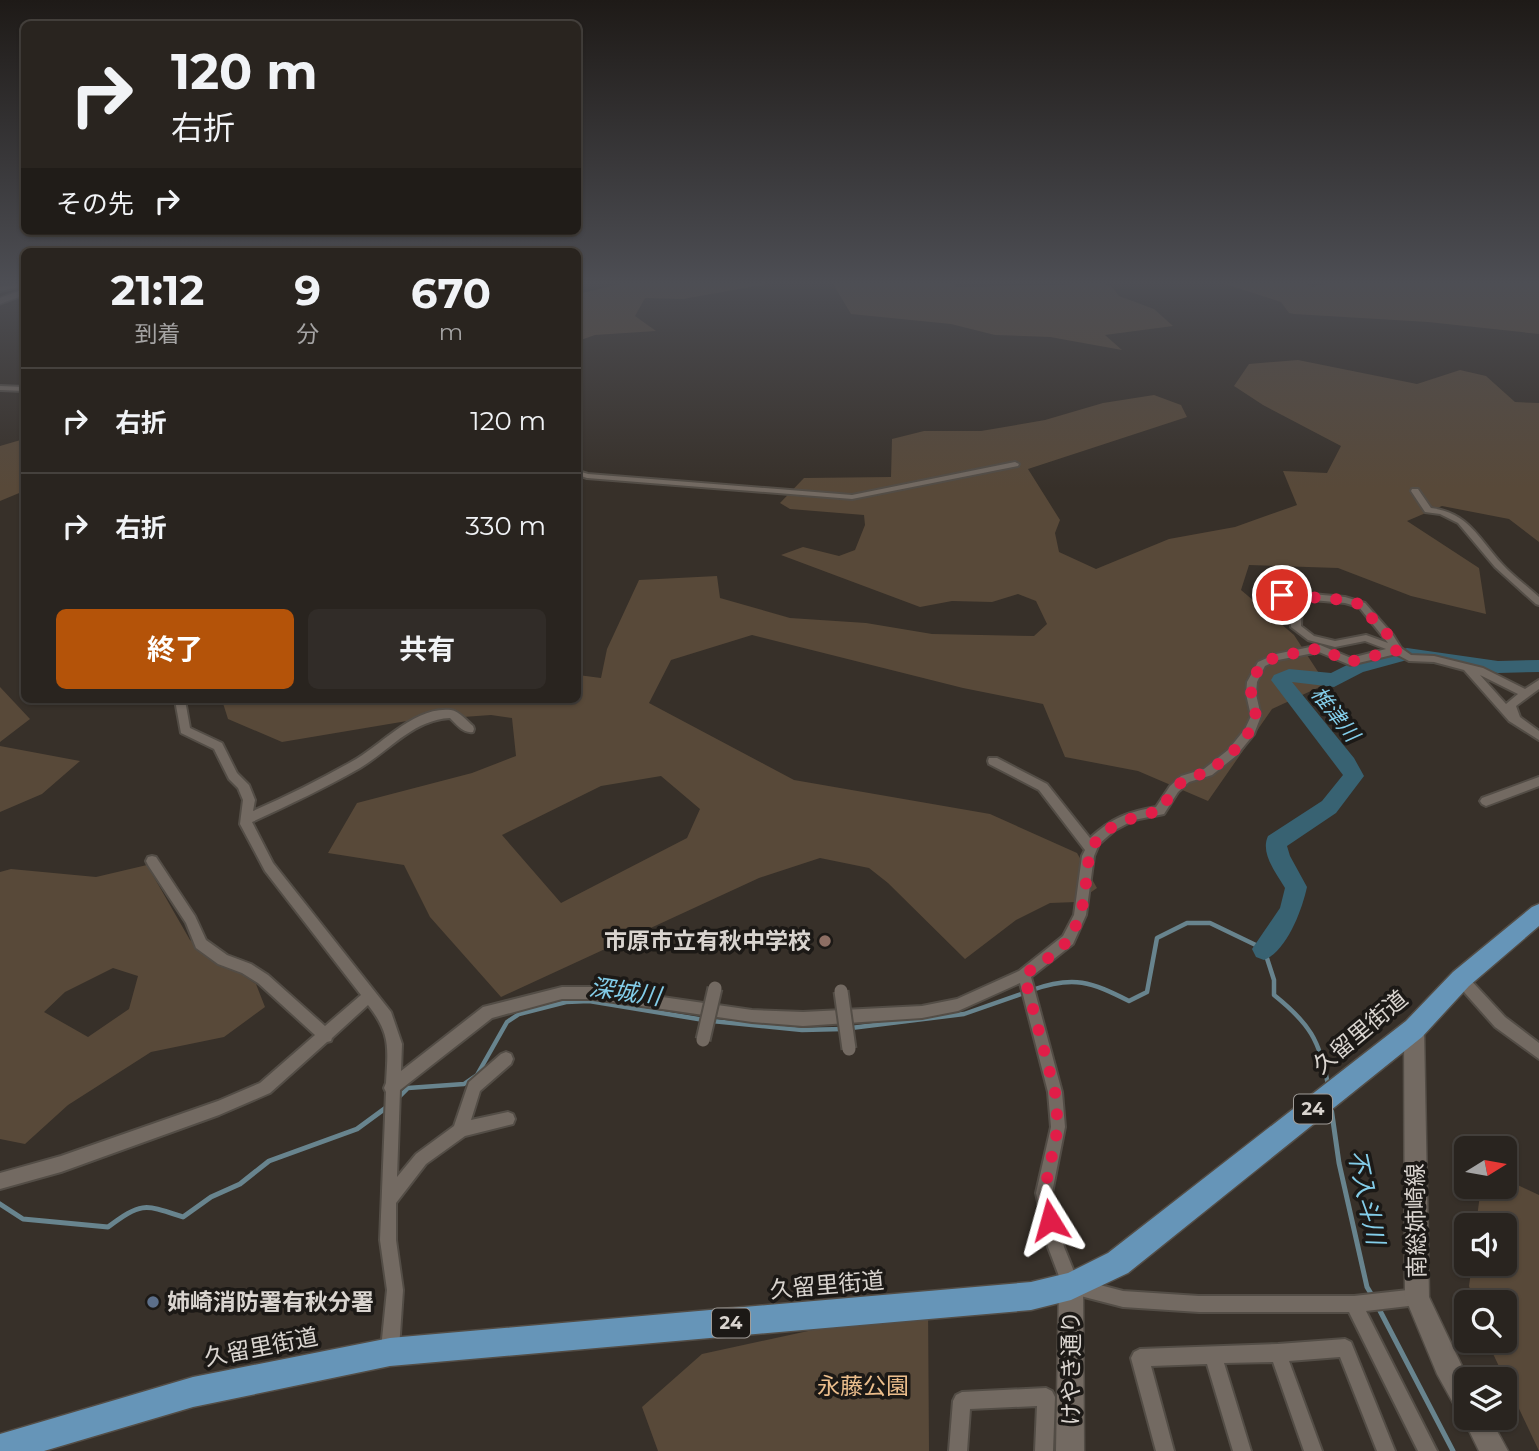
<!DOCTYPE html>
<html lang="ja">
<meta charset="utf-8">
<style>
:root{--surface:#29241f;--page:#312c28;--text:#f1f3f6;--muted:#a5a4a4;--line:#45413d;--accent:#b45309}
body{margin:0;font-family:Montserrat,"Noto Sans JP",sans-serif;background:var(--page);color:var(--text);height:100vh;display:flex;flex-direction:column;font-size:26px;white-space:nowrap}
*{box-sizing:border-box;margin:0}
p{font-size:23px;color:var(--muted)}
.icon{flex:none;width:38px;height:38px;fill:none;stroke:currentColor;stroke-width:2;stroke-linecap:round;stroke-linejoin:round}
.map{position:relative;flex:1;overflow:hidden}
.details{position:absolute;left:21px;top:248px;width:560px;height:455px;display:flex;flex-direction:column;background:var(--surface);border-radius:10px;box-shadow:0 2px 5px #0004,0 0 0 2px var(--line)}
.details>*{flex:none}
.top-card{position:absolute;left:21px;top:21px;width:560px;height:214px;border-radius:10px;box-shadow:0 2px 5px #0004,0 0 0 2px var(--line);background:#29241f;color:var(--text);overflow:hidden}
.needle{width:46px;rotate:79deg}
.fabs{position:absolute;left:1454px;top:1136px;display:grid;gap:14px}
.fabs a{display:grid;place-items:center;width:63px;height:63px;border-radius:10px;background:var(--surface);box-shadow:0 2px 5px #0004,0 0 0 2px var(--line);font-size:35px}
.pin{position:absolute;display:grid;place-items:center;width:60px;height:60px;color:#fff;margin:-30px;border:4px solid #fff;border-radius:50%;box-shadow:0 2px 7px #0007}
.me{position:absolute;width:77px;margin:-38px;rotate:352deg;stroke-linejoin:round;filter:drop-shadow(0 0 5px #0008)}
.turn{display:flex;align-items:center;gap:24px;height:147px;padding:0 35px;font-size:32px}
.turn .icon{width:91px;height:91px;stroke-width:2.5}
.turn b{display:block;font-size:49px;line-height:60px}
.then{display:flex;align-items:center;height:66px;padding:0 35px;background:#0003;gap:14px;font-size:26px}
.eta{display:flex;justify-content:space-evenly;align-items:center;height:119px;text-align:center}
.eta b{font-size:42px;font-weight:700;line-height:49px}
.primary-button{display:flex;gap:14px;margin-top:auto;padding:14px 35px}
.primary-button a{flex:1;height:80px;border-radius:10px;background:var(--accent);color:#fff;font-size:28px;font-weight:700;line-height:80px;text-align:center}
.primary-button a+a{background:var(--page);color:var(--text)}
ul{padding:0;list-style:none}
li{display:flex;align-items:center;gap:21px;height:105px;padding:0 35px;border-top:2px solid var(--line)}
li div{flex:1}
li b{display:block;font-size:26px}
li em{font-style:normal}
.map>svg:first-child{display:block}
.green{fill:#584939;fill-rule:evenodd}
.lines{fill:none;stroke-linecap:round;stroke-linejoin:round}
.stream-far1{stroke:#68848e;stroke-width:4.5}
.stream{stroke:#68848e;stroke-width:5}
.river{fill:#386272;fill-rule:evenodd}
.street-casing{stroke:#534d46;stroke-width:4}
.secondary-casing{stroke:#534d46;stroke-width:3}
.primary-casing{stroke:#534d46;stroke-width:3}
.street{fill:#736a62;fill-rule:evenodd}
.secondary{fill:#736a62;fill-rule:evenodd}
.primary{fill:#6695b8;fill-rule:evenodd}
.street-bridge-casing{stroke:#534d46;stroke-width:17;stroke-linecap:butt}
.street-bridge{stroke:#736a62;stroke-width:13}
.route{stroke:#e11d48;stroke-width:12;stroke-dasharray:0 21.6}
.education-dot{fill:#8d6e63;stroke:#1c1916;stroke-width:2.5}
.service-dot{fill:#5c6f8a;stroke:#1c1916;stroke-width:2.5}
.labels{text-anchor:middle;stroke-width:7;stroke-linejoin:round;paint-order:stroke}
.shield{fill:#1c1916;stroke:#a09c98;stroke-width:2}
.shield-label{font-size:18px;font-weight:bold;fill:#d9d4cf}
.water-label{font-size:21px;font-style:italic;fill:#83cde9;stroke:#1c1916}
.near-poi-label{font-size:23px;font-weight:bold;fill:#d9d4cf;stroke:#1c1916;text-anchor:end}
.near-street-label{font-size:23px;fill:#d9d4cf;stroke:#1c1916}
.near-park-label{font-size:23px;fill:#ecbe8c;stroke:#1c1916}
.near-water-label{font-size:24px;font-style:italic;fill:#83cde9;stroke:#1c1916}
</style>
<div class="map">
<svg width="1539" height="1451" viewBox="0 0 1539 1451">
<rect width="100%" height="100%" fill="#373029"/>
<!-- green -->
<path class="green" d="M 620,284 L 767,284 L 683,299 L 645,298 L 635,316 L 656,331 L 595,335 L 578,341 L 578,294 Z
M 833,284 L 954,284 L 955,287 L 1102,284 L 1111,286 L 1119,296 L 1154,309 L 1173,326 L 1105,335 L 1122,350 L 1050,337 L 995,335 L 951,324 L 851,314 Z
M 1225,284 L 1306,284 L 1312,287 L 1326,284 L 1539,284 L 1539,334 L 1428,322 L 1294,314 L 1289,313 L 1281,302 Z
M 1298,360 L 1417,384 L 1460,370 L 1486,376 L 1515,402 L 1539,403 L 1539,542 L 1509,519 L 1442,506 L 1407,521 L 1479,568 L 1486,614 L 1411,596 L 1338,568 L 1249,565 L 1241,590 L 1294,635 L 1326,684 L 1272,709 L 1208,801 L 1138,771 L 1065,757 L 1043,704 L 963,688 L 752,635 L 671,660 L 649,703 L 794,780 L 990,814 L 1077,853 L 1097,888 L 1077,902 L 1050,903 L 1016,920 L 965,959 L 888,883 L 869,868 L 820,858 L 759,878 L 501,997 L 430,917 L 404,865 L 328,853 L 357,803 L 472,773 L 516,756 L 512,718 L 491,715 L 407,721 L 282,742 L 228,719 L 222,700 L 578,700 L 578,675 L 601,678 L 607,649 L 639,580 L 717,576 L 720,598 L 790,618 L 866,623 L 932,634 L 1034,636 L 1047,624 L 1036,601 L 1018,594 L 992,602 L 952,601 L 920,607 L 781,555 L 803,547 L 839,556 L 855,550 L 865,525 L 864,515 L 790,509 L 780,503 L 804,478 L 891,477 L 892,439 L 924,431 L 981,431 L 1045,420 L 1103,403 L 1154,395 L 1181,405 L 1187,417 L 1028,469 L 1060,520 L 1055,533 L 1059,552 L 1096,569 L 1169,539 L 1235,527 L 1297,505 L 1283,471 L 1327,473 L 1341,446 L 1263,405 L 1234,386 L 1249,364 ZM 661,776 L 700,809 L 687,838 L 561,903 L 502,835 L 601,786 Z
M 24,439 L 24,491 L 0,501 L 0,446 Z
M 0,687 L 30,719 L 0,742 Z
M 0,746 L 80,761 L 42,794 L 0,812 Z
M 147,865 L 190,940 L 256,984 L 265,1007 L 224,1037 L 151,1052 L 68,1105 L 25,1144 L 0,1139 L 0,872 L 11,869 L 96,877 ZM 113,968 L 138,976 L 129,1009 L 88,1037 L 44,1012 L 65,992 Z
M 1505,1179 L 1539,1195 L 1539,1451 L 1487,1341 L 1505,1340 L 1505,1302 L 1474,1302 L 1469,1286 L 1472,1264 L 1505,1264 L 1505,1225 L 1476,1225 L 1481,1187 L 1505,1186 Z
M 928,1305 L 929,1451 L 658,1451 L 642,1407 L 702,1354 Z"/>
<g class="lines">
<!-- stream-far1 -->
<path class="stream-far1" d="M 1032,990 C 1074,975 1091,982 1129,1001 L 1147,992 L 1157,938 L 1187,923 L 1210,923 L 1264,949 L 1274,980 L 1274,995 C 1309,1023 1320,1040 1328,1085
M 712,1021 L 802,1030 L 843,1029
M 851,1028 L 964,1014 L 1024,993
M 398,1098 L 408,1088 L 464,1084 L 477,1075 L 507,1022 L 519,1014 L 566,1002 L 589,1001 L 704,1020"/>
<!-- stream -->
<path class="stream" d="M 1331,1107 L 1339,1163 L 1367,1287 L 1373,1297
M 0,1204 L 23,1219 L 108,1227 C 142,1202 144,1204 183,1217 L 211,1197 L 240,1184 L 269,1161 L 357,1129 L 387,1107
M 1378,1307 L 1453,1451"/>
<!-- river -->
<path class="river" d="M 1407,648 L 1498,661 L 1539,660 L 1539,672 L 1498,673 L 1407,660 L 1363,672 L 1334,687 L 1292,682 L 1354,758 L 1364,776 L 1336,813 L 1287,846 L 1290,856 L 1307,887 C 1302,910 1287,951 1264,960 L 1256,957 L 1252,949 L 1280,908 L 1285,888 C 1276,873 1260,853 1268,836 L 1322,801 L 1343,775 L 1271,680 L 1274,675 L 1289,669 L 1331,673 L 1351,663 Z"/>
<defs>
<path id="street" d="M 14,284 L 24,286 L 0,291 L 0,287 Z
M 0,386 L 24,387 L 24,391 L 0,390 Z
M 1015,462 L 1019,464 L 1018,466 L 852,499 L 587,478 L 578,475 L 578,471 L 588,474 L 852,495 Z
M 1412,489 L 1418,489 L 1431,508 C 1469,513 1478,538 1502,564 C 1513,576 1527,586 1539,597 L 1539,605 L 1536,604 L 1495,567 L 1458,523 L 1440,514 L 1425,512 L 1411,491 Z
M 1267,590 L 1345,597 L 1365,603 L 1393,635 L 1401,648 L 1411,655 L 1434,656 L 1483,668 L 1525,689 L 1539,680 L 1539,689 L 1516,706 L 1520,717 L 1539,731 L 1539,740 L 1509,721 L 1464,670 L 1434,662 L 1409,661 L 1396,654 L 1350,665 L 1319,652 L 1278,660 L 1265,666 L 1257,682 L 1256,694 L 1261,716 L 1254,734 L 1236,756 L 1212,775 L 1189,782 L 1178,792 L 1164,814 L 1134,820 L 1115,830 L 1099,844 L 1094,856 L 1086,915 L 1073,944 L 1031,977 L 1062,1092 L 1065,1127 L 1052,1193 L 1064,1247 L 1077,1279 L 1123,1291 L 1199,1296 L 1354,1296 L 1417,1289 L 1423,1291 L 1425,1297 L 1423,1303 L 1417,1305 L 1366,1311 L 1437,1451 L 1418,1451 L 1349,1312 L 1199,1312 L 1123,1307 L 1065,1292 L 1048,1247 L 1036,1193 L 1051,1127 L 1048,1092 L 1020,983 L 958,1011 L 922,1018 L 803,1026 L 752,1022 L 593,999 L 562,999 L 492,1018 L 400,1090 L 397,1177 L 416,1154 L 454,1126 L 469,1082 L 501,1054 L 506,1052 L 511,1054 L 513,1059 L 511,1064 L 480,1091 L 471,1120 L 508,1112 L 513,1114 L 515,1119 L 513,1124 L 465,1136 L 426,1164 L 396,1203 L 396,1240 L 403,1290 L 399,1349 L 396,1355 L 390,1358 L 384,1355 L 381,1349 L 387,1290 L 380,1240 L 386,1092 L 384,1088 L 386,1083 C 388,1048 391,1034 368,1005 L 332,1038 L 331,1041 L 327,1042 L 270,1093 L 219,1115 L 61,1172 L 0,1189 L 0,1173 L 61,1156 L 218,1101 L 260,1083 L 315,1035 L 258,983 L 242,973 L 218,964 L 196,948 L 186,923 L 148,865 L 146,861 L 148,857 L 152,856 L 156,857 L 195,916 L 206,940 L 227,955 L 251,964 L 268,975 L 325,1026 L 361,995 L 265,871 L 240,824 L 243,800 L 238,788 L 229,779 L 214,749 L 181,733 L 175,700 L 185,700 L 190,728 L 222,743 L 237,773 L 249,785 L 255,800 L 253,811 C 287,796 319,780 351,762 C 381,746 414,706 451,710 C 459,711 467,721 473,726 L 474,729 L 473,732 C 464,734 456,724 450,718 C 413,720 390,750 360,768 C 325,788 289,805 252,822 L 273,863 L 391,1012 L 402,1044 L 401,1071 L 483,1007 L 562,987 L 593,987 L 752,1010 L 803,1012 L 922,1006 L 957,999 L 1019,971 L 1063,936 L 1074,915 L 1082,856 L 1085,850 L 1039,790 L 989,764 L 988,761 L 989,758 L 997,758 L 1047,784 L 1090,838 C 1112,818 1127,812 1156,807 L 1170,786 L 1181,776 L 1204,769 L 1228,750 L 1245,729 L 1251,716 L 1246,694 L 1247,682 L 1258,662 L 1276,654 L 1320,645 L 1351,658 L 1386,649 L 1365,641 L 1335,647 L 1308,640 L 1291,627 L 1292,598 L 1264,595 L 1262,593 L 1264,591 ZM 1302,599 L 1345,603 L 1359,607 L 1388,643 L 1366,635 L 1335,641 L 1314,636 L 1301,626 ZM 1480,675 L 1518,694 L 1506,704 Z
M 1539,777 L 1539,786 L 1486,806 L 1482,804 L 1480,801 L 1482,798 Z
M 1461,973 L 1466,975 L 1505,1017 L 1539,1043 L 1539,1059 L 1495,1027 L 1456,983 L 1454,979 L 1456,975 Z
M 1345,1339 L 1351,1342 L 1395,1451 L 1377,1451 L 1340,1357 L 1289,1361 L 1322,1451 L 1304,1451 L 1273,1362 L 1224,1363 L 1251,1451 L 1233,1451 L 1207,1364 L 1151,1366 L 1174,1451 L 1156,1451 L 1131,1358 L 1134,1352 L 1140,1349 L 1278,1344 Z
M 1046,1388 L 1052,1391 L 1055,1397 L 1053,1451 L 1035,1451 L 1037,1406 L 970,1409 L 967,1451 L 949,1451 L 953,1401 L 956,1395 L 962,1392 Z"/>
<path id="secondary" d="M 24,289 L 24,295 L 0,304 L 0,298 Z
M 1414,1019 L 1421,1022 L 1424,1029 L 1429,1297 L 1468,1379 L 1466,1418 L 1490,1418 L 1508,1451 L 1479,1451 L 1463,1418 L 1465,1414 L 1457,1410 L 1437,1374 L 1405,1297 L 1404,1029 L 1407,1022 Z
M 1071,1274 L 1080,1277 L 1083,1286 L 1084,1451 L 1056,1451 L 1059,1286 L 1062,1277 Z"/>
<path id="primary" d="M 1539,904 L 1539,926 L 1469,986 L 1422,1037 L 1128,1273 L 1071,1300 L 1031,1310 L 390,1366 L 193,1407 L 44,1451 L 0,1451 L 0,1434 L 193,1377 L 390,1338 L 1031,1282 L 1068,1273 L 1108,1253 L 1406,1021 L 1453,972 L 1532,907 Z"/>
</defs>
<!-- street casing -->
<use href="#street" class="street-casing"/>
<!-- secondary casing -->
<use href="#secondary" class="secondary-casing"/>
<!-- primary casing -->
<use href="#primary" class="primary-casing"/>
<!-- street -->
<use href="#street" class="street"/>
<!-- secondary -->
<use href="#secondary" class="secondary"/>
<!-- primary -->
<use href="#primary" class="primary"/>
<defs>
<path id="street-bridge" d="M 841,991 L 849,1049
M 703,1040 L 715,988"/>
</defs>
<!-- street-bridge casing -->
<use href="#street-bridge" class="street-bridge-casing"/>
<!-- street-bridge -->
<use href="#street-bridge" class="street-bridge"/>
</g>
<!-- sky -->
<linearGradient id="sky" x2="0" y2="1"><stop stop-color="#1e1a17"/><stop offset="0.58" stop-color="#4d4e54"/><stop offset="1" stop-color="#4d4e54" stop-opacity="0"/></linearGradient>
<rect width="1539" height="488" fill="url(#sky)"/>
<g class="lines">
<!-- route -->
<path class="route" d="M 1050,1220 L 1044,1193 L 1058,1127 L 1055,1092 L 1024,975 C 1038,964 1061,952 1070,937 C 1107,872 1054,833 1160,811 L 1174,789 L 1185,779 L 1208,772 L 1232,753 L 1250,731 L 1256,716 L 1251,694 L 1252,682 L 1261,664 L 1276,657 L 1320,648 L 1349,662 L 1398,650 C 1389,631 1372,622 1362,605 L 1345,600 L 1282,595"/>
</g>
<!-- markers -->
<circle class="education-dot" cx="825" cy="941" r="7"/>
<circle class="service-dot" cx="153" cy="1302" r="7"/>
<g class="labels">
<!-- shield labels -->
<g class="shield">
<rect x="1294" y="1094.5" width="38" height="29" rx="5"/>
<rect x="712" y="1308.5" width="38" height="29" rx="5"/>
</g>
<g class="shield-label">
<text x="1313" y="1115">24</text>
<text x="731" y="1329">24</text>
</g>
<!-- water labels -->
<g class="water-label">
<text transform="translate(1335 714) rotate(52)" y="7">椎津川</text>
</g>
<!-- near-poi labels -->
<g class="near-poi-label">
<text x="811" y="949">市原市立有秋中学校</text>
<text x="167" y="1310" text-anchor="start">姉崎消防署有秋分署</text>
</g>
<!-- near-street labels -->
<g class="near-street-label">
<text transform="translate(1360 1032) rotate(-40)" y="8">久留里街道</text>
<text transform="translate(1416 1221) rotate(-91)" y="8">南総姉崎線</text>
<text transform="translate(827 1285) rotate(-5)" y="8">久留里街道</text>
<text transform="translate(261 1347) rotate(-11)" y="8">久留里街道</text>
<text transform="translate(1071 1368) rotate(-90)" y="8">けやき通り</text>
</g>
<!-- near-park labels -->
<g class="near-park-label">
<text x="863" y="1394">永藤公園</text>
</g>
<!-- near-water labels -->
<g class="near-water-label">
<text transform="translate(625 992) rotate(8)" y="8">深城川</text>
<text transform="translate(1366 1197) rotate(78)" y="8">不入斗川</text>
</g>
</g>
</svg>
<div class="fabs">
<a><svg class="needle" viewBox="-14 -14 28 28"><path d="M0-13l5 13h-10z" fill="#e53935"/><path d="M0 13l5-13h-10z" fill="#a5a4a4"/></svg></a>
<a><svg class="icon" aria-label="sound" viewBox="0 0 24 24"><path d="M4 9h4l5-4v14l-5-4H4zM17 9q2 3 0 6"/></svg></a>
<a><svg class="icon" aria-label="search" viewBox="0 0 24 24"><circle cx="10" cy="10" r="6"/><path d="M15 15l6 6"/></svg></a>
<a><svg class="icon" aria-label="layers" viewBox="0 0 24 24"><path d="M12 4l9 5-9 5-9-5zM3 14l9 5 9-5"/></svg></a>
</div>
<div class="pin" style="left:1282px;top:595px;background:#d93025"><svg class="icon" aria-label="arrive" viewBox="0 0 24 24"><path d="M6 21V4h12l-3 4 3 4H6"/></svg></div>
<svg class="me" style="left:1050px;top:1220px" viewBox="-20 -20 40 40"><path d="M0-17L14 15 0 8-14 15z" fill="#e11d48" stroke="#fff" stroke-width="4"/></svg>
<div class="top-card">
<div class="turn"><svg class="icon" aria-label="right" viewBox="0 0 24 24"><path d="M7 20v-9h11M14 6l5 5-5 5"/></svg><div><b>120 m</b>右折</div></div>
<div class="then">その先<svg class="icon" aria-label="right" viewBox="0 0 24 24"><path d="M7 20v-9h11M14 6l5 5-5 5"/></svg></div>
</div>
<section class="details">
<div class="eta">
<div><b>21:12</b><p>到着</p></div>
<div><b>9</b><p>分</p></div>
<div><b>670</b><p>m</p></div>
</div>
<ul>
<li><svg class="icon" aria-label="right" viewBox="0 0 24 24"><path d="M7 20v-9h11M14 6l5 5-5 5"/></svg><div><b>右折</b></div><em>120 m</em></li>
<li><svg class="icon" aria-label="right" viewBox="0 0 24 24"><path d="M7 20v-9h11M14 6l5 5-5 5"/></svg><div><b>右折</b></div><em>330 m</em></li>
</ul>
<div class="primary-button"><a>終了</a><a>共有</a></div>
</section>
</div>
